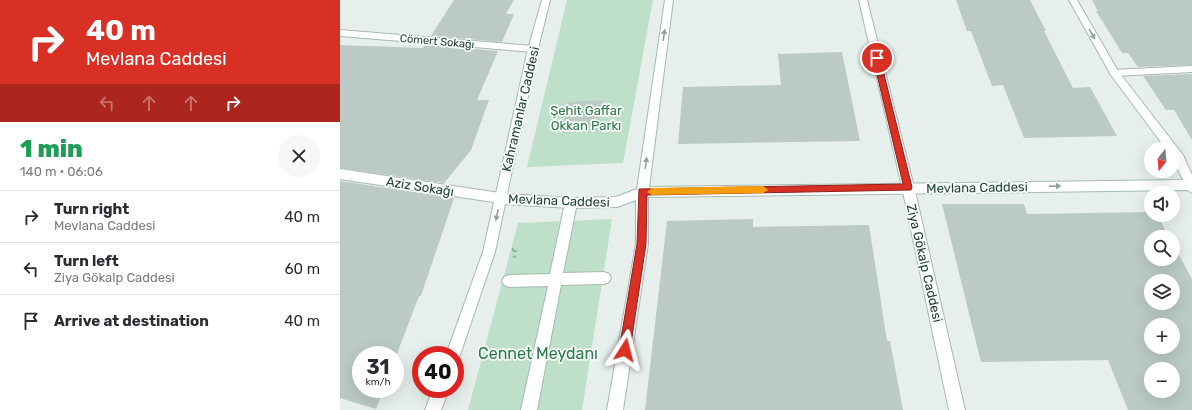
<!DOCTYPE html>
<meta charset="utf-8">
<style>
:root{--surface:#fff;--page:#f7f7f7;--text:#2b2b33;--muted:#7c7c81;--line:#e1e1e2}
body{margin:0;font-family:Rubik,sans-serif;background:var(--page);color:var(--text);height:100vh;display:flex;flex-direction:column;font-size:15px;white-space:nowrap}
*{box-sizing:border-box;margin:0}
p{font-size:13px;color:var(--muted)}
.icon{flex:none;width:22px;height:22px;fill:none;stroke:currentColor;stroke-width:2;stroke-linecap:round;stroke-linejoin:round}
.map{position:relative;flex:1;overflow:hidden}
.side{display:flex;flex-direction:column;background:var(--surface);width:340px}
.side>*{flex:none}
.top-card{background:#d93025;color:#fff;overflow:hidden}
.needle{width:26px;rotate:196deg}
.tools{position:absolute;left:804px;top:142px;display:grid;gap:8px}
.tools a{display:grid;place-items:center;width:36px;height:36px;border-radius:50%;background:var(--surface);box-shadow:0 4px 16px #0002;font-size:20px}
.speed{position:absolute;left:12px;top:346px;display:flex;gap:8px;font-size:20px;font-weight:700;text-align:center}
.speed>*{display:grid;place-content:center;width:52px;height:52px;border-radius:50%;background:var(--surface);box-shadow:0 4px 16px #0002;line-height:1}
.speed small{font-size:10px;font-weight:400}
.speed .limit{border:6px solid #d22;background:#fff;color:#111}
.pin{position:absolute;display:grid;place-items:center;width:34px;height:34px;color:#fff;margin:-17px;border:2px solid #fff;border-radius:50%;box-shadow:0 1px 4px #0007}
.me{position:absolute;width:44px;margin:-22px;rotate:9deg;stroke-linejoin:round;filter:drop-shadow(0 0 3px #0008)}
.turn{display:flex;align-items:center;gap:14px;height:84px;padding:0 20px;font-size:18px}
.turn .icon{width:52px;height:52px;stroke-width:2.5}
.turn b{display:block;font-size:28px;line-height:34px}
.lanes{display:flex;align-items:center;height:38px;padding:0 20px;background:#0003;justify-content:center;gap:20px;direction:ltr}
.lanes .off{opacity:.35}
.round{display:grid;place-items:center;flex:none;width:42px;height:42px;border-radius:21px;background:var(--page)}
.headline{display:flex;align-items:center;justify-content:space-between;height:68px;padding:0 20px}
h1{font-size:24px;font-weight:800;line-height:30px;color:#1e9e55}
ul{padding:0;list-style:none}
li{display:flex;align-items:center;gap:12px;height:52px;padding:0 20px;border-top:1px solid var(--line)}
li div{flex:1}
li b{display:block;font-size:15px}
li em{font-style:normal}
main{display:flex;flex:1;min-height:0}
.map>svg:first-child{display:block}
.green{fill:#bfe0c8}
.building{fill:#bbcac4;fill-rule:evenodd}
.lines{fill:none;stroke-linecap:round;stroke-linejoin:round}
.street-casing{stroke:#a8b8b2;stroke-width:2}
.secondary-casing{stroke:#a4bbb3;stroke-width:2}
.path{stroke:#86b3a5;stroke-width:3;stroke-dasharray:2 3.5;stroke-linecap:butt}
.street{fill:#fff;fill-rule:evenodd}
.secondary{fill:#fff;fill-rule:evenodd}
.oneway{fill:#92a09c}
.route{fill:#d93025;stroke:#8d1f18}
.slow{fill:#f59e0b}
.labels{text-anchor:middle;stroke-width:3.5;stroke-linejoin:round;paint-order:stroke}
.far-street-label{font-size:11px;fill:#24423a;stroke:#f7fbf9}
.street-label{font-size:13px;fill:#24423a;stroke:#f7fbf9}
.park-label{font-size:13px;fill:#2d7a4b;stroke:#f7fbf9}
.near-park-label{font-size:16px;fill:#2d7a4b;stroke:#f7fbf9}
</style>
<main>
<section class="side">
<div class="top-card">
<div class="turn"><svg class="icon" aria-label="right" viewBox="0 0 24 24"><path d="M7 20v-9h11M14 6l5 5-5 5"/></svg><div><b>40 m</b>Mevlana Caddesi</div></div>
<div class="lanes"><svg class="icon off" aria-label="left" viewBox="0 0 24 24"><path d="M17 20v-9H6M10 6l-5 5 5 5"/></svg><svg class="icon off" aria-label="ahead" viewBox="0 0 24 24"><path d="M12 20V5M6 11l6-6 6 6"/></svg><svg class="icon off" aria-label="ahead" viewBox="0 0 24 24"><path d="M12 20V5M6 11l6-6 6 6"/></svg><svg class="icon" aria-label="right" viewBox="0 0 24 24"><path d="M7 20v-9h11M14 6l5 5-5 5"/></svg></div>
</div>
<div class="headline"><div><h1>1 min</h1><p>140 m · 06:06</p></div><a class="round"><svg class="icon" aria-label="close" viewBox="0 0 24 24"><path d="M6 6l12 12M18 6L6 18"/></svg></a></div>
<ul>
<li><svg class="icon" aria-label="right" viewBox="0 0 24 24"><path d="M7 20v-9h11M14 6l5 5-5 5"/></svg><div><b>Turn right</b><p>Mevlana Caddesi</p></div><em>40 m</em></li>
<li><svg class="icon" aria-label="left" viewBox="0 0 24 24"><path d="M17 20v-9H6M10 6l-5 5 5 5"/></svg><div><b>Turn left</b><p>Ziya Gökalp Caddesi</p></div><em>60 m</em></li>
<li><svg class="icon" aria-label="arrive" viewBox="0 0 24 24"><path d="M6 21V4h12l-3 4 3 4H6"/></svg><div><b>Arrive at destination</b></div><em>40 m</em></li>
</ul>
</section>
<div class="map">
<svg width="852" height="410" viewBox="0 0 852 410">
<rect width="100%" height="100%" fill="#e6efeb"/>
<!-- green -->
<path class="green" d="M 227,0 L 313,0 L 283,163 L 187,167 Z
M 272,219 L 242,410 L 128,410 L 178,223 Z"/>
<!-- building -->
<path class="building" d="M 114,0 L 174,0 L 166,14 L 174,14 L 162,42 L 91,36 Z
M 616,0 L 690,0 L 706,31 L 704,31 L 733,88 L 750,87 L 777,136 L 684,138 L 663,85 L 652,86 L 631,31 L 627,31 Z
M 752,0 L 852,0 L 852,65 L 798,67 L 788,53 L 782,53 L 756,11 L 758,11 Z
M 0,45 L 83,48 L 85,45 L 158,51 L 137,100 L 149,100 L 131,150 L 104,183 L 0,168 Z
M 502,52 L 520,141 L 338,144 L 343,87 L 441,85 L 438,54 Z
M 852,74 L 852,140 L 834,110 L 826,110 L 803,76 Z
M 263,100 L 258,131 L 222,133 L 228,102 Z
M 0,181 L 114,198 L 81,296 L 79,296 L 55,359 L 55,355 L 21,355 L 21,389 L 44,389 L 36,409 L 0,398 Z
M 602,204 L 684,204 L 687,214 L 811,212 L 811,215 L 817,215 L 829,237 L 811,237 L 811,259 L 833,259 L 833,244 L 852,279 L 852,410 L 788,410 L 768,360 L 641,362 ZM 811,281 L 833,281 L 833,303 L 811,303 ZM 811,325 L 833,325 L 833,347 L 811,347 ZM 811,369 L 833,369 L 833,391 L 811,391 Z
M 413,219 L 413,227 L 529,225 L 547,341 L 550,341 L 563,410 L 305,410 L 327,221 Z"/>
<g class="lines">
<defs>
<path id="street" d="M 519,0 L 527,0 L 574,187 L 625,410 L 609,410 L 562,187 Z
M 0,30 L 193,46 L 198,49 L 193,52 L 0,36 Z
M 852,66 L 852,72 L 774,76 L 769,73 L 774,70 Z
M 0,169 L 160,193 L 164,195 L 166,198 L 164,201 L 160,203 L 0,179 Z
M 231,198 L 235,199 L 237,203 L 223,273 L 264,272 L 269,274 L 271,278 L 269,282 L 264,284 L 221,285 L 197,410 L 181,410 L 208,286 L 169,287 L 164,285 L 162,281 L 164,277 L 169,275 L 210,274 L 225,203 L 227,199 Z"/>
<path id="secondary" d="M 202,0 L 210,0 L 198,49 L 167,194 L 231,198 L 276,197 L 297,189 L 325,0 L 333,0 L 309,187 L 843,180 L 833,159 L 833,149 L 826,149 L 771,75 L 729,0 L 737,0 L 778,71 L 843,155 L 852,175 L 852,193 L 847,190 L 308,197 L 308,244 L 283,410 L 267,410 L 296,244 L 296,200 L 277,207 L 231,208 L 165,204 L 155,252 L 120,355 L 118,360 L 115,361 L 115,355 L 106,355 L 143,252 L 188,49 Z
M 93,389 L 109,389 L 101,410 L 85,410 Z"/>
</defs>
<!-- street casing -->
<use href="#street" class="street-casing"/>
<!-- secondary casing -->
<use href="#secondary" class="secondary-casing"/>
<!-- path -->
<path class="path" d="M 172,250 L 176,249 L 174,258"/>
<!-- street -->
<use href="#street" class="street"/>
<!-- secondary -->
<use href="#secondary" class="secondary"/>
</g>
<!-- one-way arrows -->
<defs><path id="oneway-solid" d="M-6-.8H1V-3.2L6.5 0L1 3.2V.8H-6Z"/></defs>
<g class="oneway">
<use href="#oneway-solid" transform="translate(752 34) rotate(60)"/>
<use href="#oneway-solid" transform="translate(324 35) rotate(-82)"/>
<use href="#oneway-solid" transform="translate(306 163) rotate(-82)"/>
<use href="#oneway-solid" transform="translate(715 186) rotate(-1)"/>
<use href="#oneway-solid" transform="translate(157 215) rotate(102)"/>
</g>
<!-- route -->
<path class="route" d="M 537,55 L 540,58 L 572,187 L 571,190 L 307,195 L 306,244 L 290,350 L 289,353 L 285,355 L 281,353 L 279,350 L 297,244 L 299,189 L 563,184 L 533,58 Z"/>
<!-- slow -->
<path class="slow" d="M 423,186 L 428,190 L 423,193 L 312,195 L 307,192 L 312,188 Z"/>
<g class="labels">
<!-- far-street labels -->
<g class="far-street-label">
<text transform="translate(97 41) rotate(5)" y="4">Cömert Sokağı</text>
</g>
<!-- street labels -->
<g class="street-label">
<text transform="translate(180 109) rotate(-77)" y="5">Kahramanlar Caddesi</text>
<text transform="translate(80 186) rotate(9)" y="5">Aziz Sokağı</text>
<text transform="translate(637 187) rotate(-1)" y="5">Mevlana Caddesi</text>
<text transform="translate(219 200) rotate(2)" y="5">Mevlana Caddesi</text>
<text transform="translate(585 263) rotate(77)" y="5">Ziya Gökalp Caddesi</text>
</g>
<!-- park labels -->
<g class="park-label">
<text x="246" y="115">Şehit Gaffar<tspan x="246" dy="15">Okkan Parkı</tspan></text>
</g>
<!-- near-park labels -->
<g class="near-park-label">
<text x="198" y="359">Cennet Meydanı</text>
</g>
</g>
</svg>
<div class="tools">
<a><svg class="needle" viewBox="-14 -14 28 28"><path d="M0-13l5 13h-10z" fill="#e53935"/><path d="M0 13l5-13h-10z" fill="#7c7c81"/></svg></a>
<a><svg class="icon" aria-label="sound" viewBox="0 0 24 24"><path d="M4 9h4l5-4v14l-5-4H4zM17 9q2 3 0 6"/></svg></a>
<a><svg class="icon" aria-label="search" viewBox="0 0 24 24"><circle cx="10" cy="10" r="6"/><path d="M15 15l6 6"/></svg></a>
<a><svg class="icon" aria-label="layers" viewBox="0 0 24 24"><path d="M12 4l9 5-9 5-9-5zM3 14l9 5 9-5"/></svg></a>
<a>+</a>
<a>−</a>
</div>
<div class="speed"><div>31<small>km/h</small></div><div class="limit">40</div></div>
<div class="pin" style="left:537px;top:58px;background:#d93025"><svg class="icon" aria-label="arrive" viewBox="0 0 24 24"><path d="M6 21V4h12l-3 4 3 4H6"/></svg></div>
<svg class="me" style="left:285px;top:350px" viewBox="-20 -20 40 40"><path d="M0-17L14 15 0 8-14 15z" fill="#d93025" stroke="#fff" stroke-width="4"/></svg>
</div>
</main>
